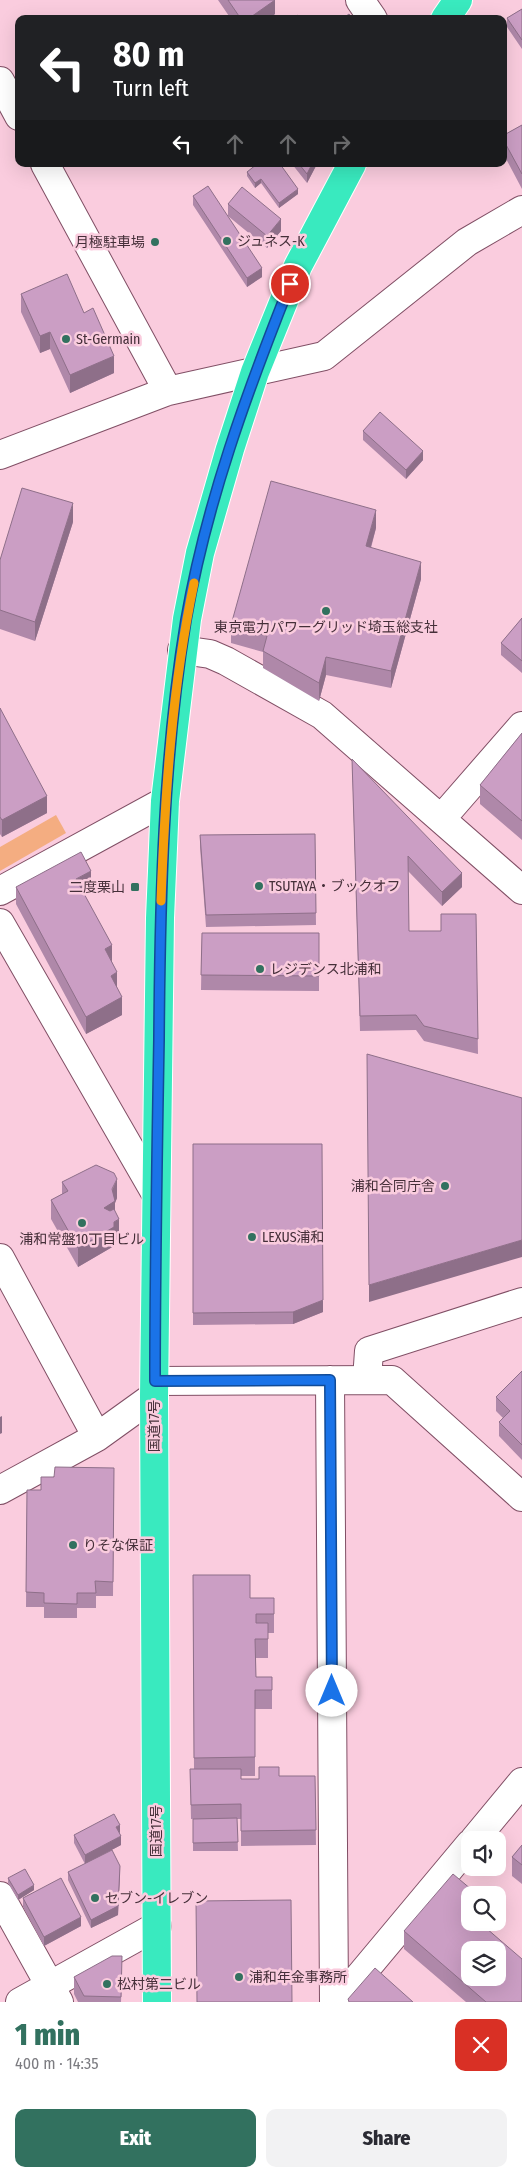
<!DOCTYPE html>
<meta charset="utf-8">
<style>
:root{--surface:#fff;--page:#f2f2f3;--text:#2b2b33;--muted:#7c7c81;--accent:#32715f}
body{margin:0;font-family:"Fira Sans Condensed","Noto Sans JP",sans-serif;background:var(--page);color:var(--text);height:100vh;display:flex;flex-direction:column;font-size:19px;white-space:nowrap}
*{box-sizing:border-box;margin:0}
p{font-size:16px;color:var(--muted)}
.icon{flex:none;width:28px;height:28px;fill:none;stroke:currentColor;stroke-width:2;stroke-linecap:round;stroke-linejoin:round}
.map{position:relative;height:2002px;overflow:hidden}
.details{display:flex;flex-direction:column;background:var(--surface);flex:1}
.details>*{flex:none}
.guide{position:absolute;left:15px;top:15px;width:492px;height:152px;border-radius:10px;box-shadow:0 5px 20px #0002;background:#202124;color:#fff;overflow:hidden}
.tools{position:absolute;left:461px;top:1831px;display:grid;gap:10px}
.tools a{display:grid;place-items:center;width:45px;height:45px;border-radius:10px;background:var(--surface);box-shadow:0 5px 20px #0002;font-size:25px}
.pin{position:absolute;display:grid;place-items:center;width:42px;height:42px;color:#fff;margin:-21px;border:2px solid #fff;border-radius:50%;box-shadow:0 1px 5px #0007}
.me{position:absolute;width:55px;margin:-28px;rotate:0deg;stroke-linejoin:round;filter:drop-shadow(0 0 4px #0008)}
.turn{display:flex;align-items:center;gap:18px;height:105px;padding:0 15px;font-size:22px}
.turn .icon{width:65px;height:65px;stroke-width:2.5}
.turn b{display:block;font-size:35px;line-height:42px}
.lanes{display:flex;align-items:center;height:48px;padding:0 15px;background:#0003;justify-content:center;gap:25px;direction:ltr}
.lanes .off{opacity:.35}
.round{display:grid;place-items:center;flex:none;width:52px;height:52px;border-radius:10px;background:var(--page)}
.head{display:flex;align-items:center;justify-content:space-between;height:85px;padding:0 15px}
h1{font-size:30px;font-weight:800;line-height:38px;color:var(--accent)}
.button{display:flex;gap:10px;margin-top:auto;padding:10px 15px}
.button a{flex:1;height:58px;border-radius:10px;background:var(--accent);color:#fff;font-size:20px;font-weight:800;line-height:58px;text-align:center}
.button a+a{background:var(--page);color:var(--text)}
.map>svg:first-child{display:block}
.green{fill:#f4ad81}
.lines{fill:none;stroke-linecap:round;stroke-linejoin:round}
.minor-casing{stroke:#804f65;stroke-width:30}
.highway-casing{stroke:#fff;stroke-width:30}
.minor{stroke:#fff;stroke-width:28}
.highway{stroke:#39eabf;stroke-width:28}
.wall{fill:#af88a9}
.shaded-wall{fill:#8e6f89}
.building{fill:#cb9ec4;stroke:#8e6f89;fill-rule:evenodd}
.route-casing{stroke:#114b97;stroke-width:12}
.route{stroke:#1a73e8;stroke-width:9}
.slow{stroke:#f59e0b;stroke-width:9}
.poi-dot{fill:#32715f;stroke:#faccde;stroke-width:2}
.labels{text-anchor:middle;stroke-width:5;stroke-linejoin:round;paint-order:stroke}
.poi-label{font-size:14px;fill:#452f39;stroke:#faccde;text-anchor:start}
.street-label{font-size:14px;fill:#452f39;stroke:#faccde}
</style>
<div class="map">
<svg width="522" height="2002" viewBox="0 0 522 2002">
<rect width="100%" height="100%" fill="#faccde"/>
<!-- green -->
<path class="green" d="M 56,815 L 66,833 L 0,871 L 0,847 Z"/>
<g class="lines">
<defs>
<path id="minor" d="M 360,0 L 373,19
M 0,81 L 19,116
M 45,164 L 168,391
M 0,455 L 168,391 L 324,356 L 467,242 L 522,210
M 182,650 L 210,654 L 226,661 L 322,715 L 522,890
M 441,819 L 522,726
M 0,891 L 165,801
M 0,923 L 156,1194
M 0,1258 L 97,1437
M 330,1380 L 334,2002
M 367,1380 L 369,1351 L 522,1302
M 155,1381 L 392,1380 L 522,1497
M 0,1490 L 97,1437 L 154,1396
M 474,1840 L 522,1782
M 0,1896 L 59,2002
M 20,2002 L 157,1926
M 338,2002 L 470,1844"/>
<path id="highway" d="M 445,19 L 458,0
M 157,2002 L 154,1396 L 160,918 L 165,801 L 187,619 L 200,553 L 230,449 L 255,372 L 298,266 L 352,164"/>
</defs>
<!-- minor casing -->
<use href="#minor" class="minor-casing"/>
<!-- highway casing -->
<use href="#highway" class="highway-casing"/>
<!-- minor -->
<use href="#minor" class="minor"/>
<!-- highway -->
<use href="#highway" class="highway"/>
</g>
<!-- wall -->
<path class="wall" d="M 218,0 L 275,0 L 275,14 L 268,19 L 231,19 Z
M 522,9 L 522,49 L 507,27 L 507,18 Z
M 522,125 L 522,189 L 504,155 L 504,135 Z
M 292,164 L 317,164 L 307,183 Z
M 247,172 L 298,194 L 279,208 L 261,183 L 255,188 L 247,176 Z
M 193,196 L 262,277 L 247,287 L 193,205 Z
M 228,204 L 281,231 L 267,248 L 228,216 Z
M 21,294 L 84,313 L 114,373 L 70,393 L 50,349 L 40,353 L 21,312 Z
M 363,431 L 423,460 L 406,479 L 363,440 Z
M 73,522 L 35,641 L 0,629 L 0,560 Z
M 376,528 L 371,548 L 421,579 L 391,688 L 326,675 L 319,701 L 263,668 L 263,652 L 231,643 L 231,625 Z
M 522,618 L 522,673 L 501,655 L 501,643 Z
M 0,708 L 47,813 L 2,837 L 0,834 Z
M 522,733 L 522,840 L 480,804 L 480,785 Z
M 352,759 L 462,887 L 442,906 L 408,871 L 409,931 L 441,931 L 476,914 L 478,1054 L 424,1041 L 416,1030 L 360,1031 Z
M 315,834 L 316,925 L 206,927 L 200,847 L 200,835 Z
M 16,887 L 91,888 L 83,892 L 112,962 L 122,1015 L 86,1034 L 16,904 Z
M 202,933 L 319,933 L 319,991 L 201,990 Z
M 193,1144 L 323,1312 L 293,1324 L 193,1325 Z
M 62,1182 L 117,1198 L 115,1203 L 115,1212 L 119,1238 L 114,1241 L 114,1246 L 78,1267 L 51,1219 L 51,1200 L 62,1194 Z
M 522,1371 L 522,1460 L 499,1436 L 499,1422 L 503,1418 L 496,1411 L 496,1397 Z
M 114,1468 L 113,1596 L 96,1596 L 96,1608 L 77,1608 L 77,1618 L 44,1618 L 44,1607 L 26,1607 L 27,1490 L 41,1490 L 54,1477 Z
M 193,1575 L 250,1598 L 274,1598 L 274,1633 L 268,1633 L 268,1658 L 256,1658 L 256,1677 L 272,1677 L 272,1709 L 255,1709 L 255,1776 L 241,1776 L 241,1779 L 259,1779 L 279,1776 L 315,1776 L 316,1845 L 241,1846 L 241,1819 L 237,1819 L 238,1851 L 193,1851 L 193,1819 L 191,1819 L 190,1769 L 194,1769 Z
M 74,1835 L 121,1845 L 100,1856 L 120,1875 L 118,1915 L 91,1928 L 68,1880 L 68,1872 L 85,1864 L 74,1843 Z
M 522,1845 L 522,1884 L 512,1876 L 512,1857 Z
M 8,1878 L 34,1890 L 18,1900 L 8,1883 Z
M 23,1898 L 81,1926 L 44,1946 L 23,1907 Z
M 470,1922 L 522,2002 L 466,2002 L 404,1949 L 404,1931 Z
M 122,1973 L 121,2002 L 78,2002 L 74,1994 L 74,1977 Z"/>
<!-- shaded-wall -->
<path class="shaded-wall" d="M 275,0 L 275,14 L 268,19 L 248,19 Z
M 312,164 L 317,164 L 307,183 L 307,174 Z
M 261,179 L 261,183 L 255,188 L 255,183 Z
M 298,189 L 298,194 L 279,208 L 279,203 Z
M 281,219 L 281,231 L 267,248 L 267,236 Z
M 262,268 L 262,277 L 247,287 L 247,278 Z
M 50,332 L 50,349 L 40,353 L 40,336 Z
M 114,356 L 114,373 L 70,393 L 70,375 Z
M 423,451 L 423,460 L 406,479 L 406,470 Z
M 73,503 L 73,522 L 35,641 L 35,622 Z
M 376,510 L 376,528 L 366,564 L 366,546 Z
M 421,562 L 421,579 L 391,688 L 391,671 Z
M 326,657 L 326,675 L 319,701 L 319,683 Z
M 47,796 L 47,813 L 2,837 L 2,820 Z
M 91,871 L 91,888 L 76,896 L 76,879 Z
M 462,873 L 462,887 L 442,906 L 442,892 Z
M 112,945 L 112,962 L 105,949 Z
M 117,972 L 117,990 L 111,976 Z
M 122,997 L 122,1015 L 86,1034 L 86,1017 Z
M 117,1179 L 117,1198 L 115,1203 L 115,1220 L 104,1208 Z
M 119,1219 L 119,1238 L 114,1241 L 114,1246 L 78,1267 L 78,1248 Z
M 522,1240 L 522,1257 L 369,1302 L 369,1285 Z
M 323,1300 L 323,1312 L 293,1324 L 293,1312 Z
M 2,1416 L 2,1433 L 0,1434 L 0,1417 Z
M 120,1825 L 120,1834 L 116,1827 Z
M 121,1836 L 121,1845 L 85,1864 L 85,1855 Z
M 120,1866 L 118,1915 L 91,1928 L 91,1920 Z
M 34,1885 L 34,1890 L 18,1900 L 18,1895 Z
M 470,1904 L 470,1921 L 465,1910 Z
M 81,1917 L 81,1926 L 44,1946 L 44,1937 Z"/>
<!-- building -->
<path class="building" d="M 228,0 L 275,0 L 248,19 L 241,19 Z
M 522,9 L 522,40 L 507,18 Z
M 349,14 L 353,19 L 342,19 Z
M 298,15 L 301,19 L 293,19 Z
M 522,125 L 522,174 L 504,141 L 504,135 Z
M 257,164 L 280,164 L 298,189 L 279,203 L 261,179 L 255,183 L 247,172 Z
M 299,164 L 312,164 L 307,174 Z
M 208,186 L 262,268 L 247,278 L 193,196 Z
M 242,187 L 281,219 L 267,236 L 228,204 Z
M 67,274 L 84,313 L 93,308 L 114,356 L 70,375 L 50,332 L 40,336 L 21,294 Z
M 380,412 L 423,451 L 406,470 L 363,431 Z
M 271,481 L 376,510 L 366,546 L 421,562 L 391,671 L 326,657 L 319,683 L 263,651 L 267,636 L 231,625 Z
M 22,488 L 73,503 L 35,622 L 0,610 L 0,560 Z
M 522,618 L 522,661 L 501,643 Z
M 0,708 L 47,796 L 2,820 L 0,817 Z
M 522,733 L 522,821 L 480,785 Z
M 352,759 L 462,873 L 442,892 L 408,856 L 409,931 L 441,931 L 441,914 L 476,914 L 478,1039 L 424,1026 L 416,1015 L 360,1016 Z
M 315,834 L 316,913 L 206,915 L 200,835 Z
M 81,852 L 91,871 L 76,879 L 112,945 L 105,949 L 117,972 L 111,976 L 122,997 L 86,1017 L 16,887 Z
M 202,933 L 319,933 L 319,976 L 201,975 Z
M 367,1054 L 522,1098 L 522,1240 L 369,1285 Z
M 193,1144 L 322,1144 L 323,1300 L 293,1312 L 193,1313 Z
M 96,1165 L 114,1173 L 117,1179 L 112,1189 L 115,1201 L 104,1208 L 110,1211 L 114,1209 L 119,1219 L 114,1222 L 114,1227 L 78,1248 L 51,1200 L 68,1191 L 62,1182 Z
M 522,1371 L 522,1445 L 499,1422 L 510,1411 L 496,1397 Z
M 55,1467 L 114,1468 L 113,1582 L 95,1581 L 96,1593 L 77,1593 L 77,1604 L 44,1603 L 44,1593 L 26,1592 L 27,1490 L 41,1490 L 41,1477 L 54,1477 Z
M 193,1575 L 250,1575 L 250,1598 L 274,1598 L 274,1614 L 256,1614 L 256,1623 L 268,1623 L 268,1639 L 255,1639 L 256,1677 L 272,1677 L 272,1690 L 255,1690 L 255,1757 L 194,1758 Z
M 259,1767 L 279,1767 L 279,1776 L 315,1776 L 316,1830 L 241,1831 L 241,1804 L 191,1805 L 190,1769 L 241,1769 L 241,1779 L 259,1779 Z
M 114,1814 L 120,1825 L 116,1827 L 121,1836 L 85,1855 L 74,1835 Z
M 237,1818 L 238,1842 L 193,1843 L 193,1819 Z
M 522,1845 L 522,1865 L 512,1857 Z
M 112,1850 L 120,1866 L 118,1906 L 91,1920 L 68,1872 Z
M 25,1869 L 34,1885 L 18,1895 L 8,1878 Z
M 453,1874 L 478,1895 L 470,1895 L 470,1904 L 465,1910 L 470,1914 L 470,1922 L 479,1922 L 522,1959 L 522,2002 L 486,2002 L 404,1931 ZM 470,1950 L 498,1950 L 498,1978 L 470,1978 Z
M 61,1878 L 81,1917 L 44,1937 L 23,1898 Z
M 291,1900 L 292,2002 L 197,2002 L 196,1901 Z
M 112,1956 L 122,1956 L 121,1997 L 84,1996 L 74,1977 Z
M 375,1968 L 413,2002 L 349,2002 L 348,1999 Z"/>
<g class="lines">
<defs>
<path id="route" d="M 290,284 C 247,392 206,504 186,620 C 163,759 160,899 159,1039 C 157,1153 155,1267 155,1381 L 330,1380 L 332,1691"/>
</defs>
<!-- route casing -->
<use href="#route" class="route-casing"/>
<!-- route -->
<use href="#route" class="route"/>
<!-- slow -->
<path class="slow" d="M 161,901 C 165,794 172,687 194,583"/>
</g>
<!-- markers -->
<g class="poi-dot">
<circle cx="227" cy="241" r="5"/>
<circle cx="155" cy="242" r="5"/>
<circle cx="66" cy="339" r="5"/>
<circle cx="326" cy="611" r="5"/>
<circle cx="259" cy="886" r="5"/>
<rect x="130" y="882" width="10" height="10" rx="2.5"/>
<circle cx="260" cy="969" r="5"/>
<circle cx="445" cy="1186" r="5"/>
<circle cx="82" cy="1223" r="5"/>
<circle cx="252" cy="1237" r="5"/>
<circle cx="73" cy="1545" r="5"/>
<circle cx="95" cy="1898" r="5"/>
<circle cx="239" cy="1977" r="5"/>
<circle cx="107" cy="1984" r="5"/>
</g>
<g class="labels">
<!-- poi labels -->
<g class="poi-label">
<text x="237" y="246">ジュネス-K</text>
<text x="145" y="247" text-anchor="end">月極駐車場</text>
<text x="76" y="344">St-Germain</text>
<text x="326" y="632" text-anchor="middle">東京電力パワーグリッド埼玉総支社</text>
<text x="269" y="891">TSUTAYA・ブックオフ</text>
<text x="125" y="892" text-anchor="end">二度栗山</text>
<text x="270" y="974">レジデンス北浦和</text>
<text x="435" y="1191" text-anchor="end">浦和合同庁舎</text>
<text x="262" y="1242">LEXUS浦和</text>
<text x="82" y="1244" text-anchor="middle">浦和常盤10丁目ビル</text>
<text x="83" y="1550">りそな保証</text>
<text x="105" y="1903">セブン-イレブン</text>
<text x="249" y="1982">浦和年金事務所</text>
<text x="117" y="1989">松村第二ビル</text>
</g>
<!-- street labels -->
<g class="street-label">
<text transform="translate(154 1426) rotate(-90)" y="5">国道17号</text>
<text transform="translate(156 1831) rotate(-90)" y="5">国道17号</text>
</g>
</g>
</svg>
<div class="tools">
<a><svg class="icon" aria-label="sound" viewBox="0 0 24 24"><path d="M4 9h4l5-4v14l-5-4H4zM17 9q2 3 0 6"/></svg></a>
<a><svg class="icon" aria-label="search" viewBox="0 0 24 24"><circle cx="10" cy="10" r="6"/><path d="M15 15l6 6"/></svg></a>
<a><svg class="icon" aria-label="layers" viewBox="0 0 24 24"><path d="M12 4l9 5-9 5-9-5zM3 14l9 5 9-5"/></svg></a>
</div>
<div class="pin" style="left:290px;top:284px;background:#d93025"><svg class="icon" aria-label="arrive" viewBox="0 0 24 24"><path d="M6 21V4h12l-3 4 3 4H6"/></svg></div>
<svg class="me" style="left:332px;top:1691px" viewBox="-20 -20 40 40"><circle r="19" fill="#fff"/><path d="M0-13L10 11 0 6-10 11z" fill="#1a73e8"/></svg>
<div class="guide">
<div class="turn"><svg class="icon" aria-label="left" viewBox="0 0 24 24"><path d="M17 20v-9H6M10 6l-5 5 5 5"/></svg><div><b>80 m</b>Turn left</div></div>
<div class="lanes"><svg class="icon" aria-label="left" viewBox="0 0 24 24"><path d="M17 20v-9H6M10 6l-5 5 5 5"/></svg><svg class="icon off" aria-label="ahead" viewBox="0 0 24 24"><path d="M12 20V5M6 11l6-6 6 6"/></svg><svg class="icon off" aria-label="ahead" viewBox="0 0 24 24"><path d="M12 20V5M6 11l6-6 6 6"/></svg><svg class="icon off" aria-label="right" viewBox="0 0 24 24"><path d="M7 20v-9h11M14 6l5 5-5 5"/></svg></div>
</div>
</div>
<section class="details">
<div class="head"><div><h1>1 min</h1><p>400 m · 14:35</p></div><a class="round" style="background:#d93025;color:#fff"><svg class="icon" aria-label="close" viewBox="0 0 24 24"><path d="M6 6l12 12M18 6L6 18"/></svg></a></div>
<div class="button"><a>Exit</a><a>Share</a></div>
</section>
